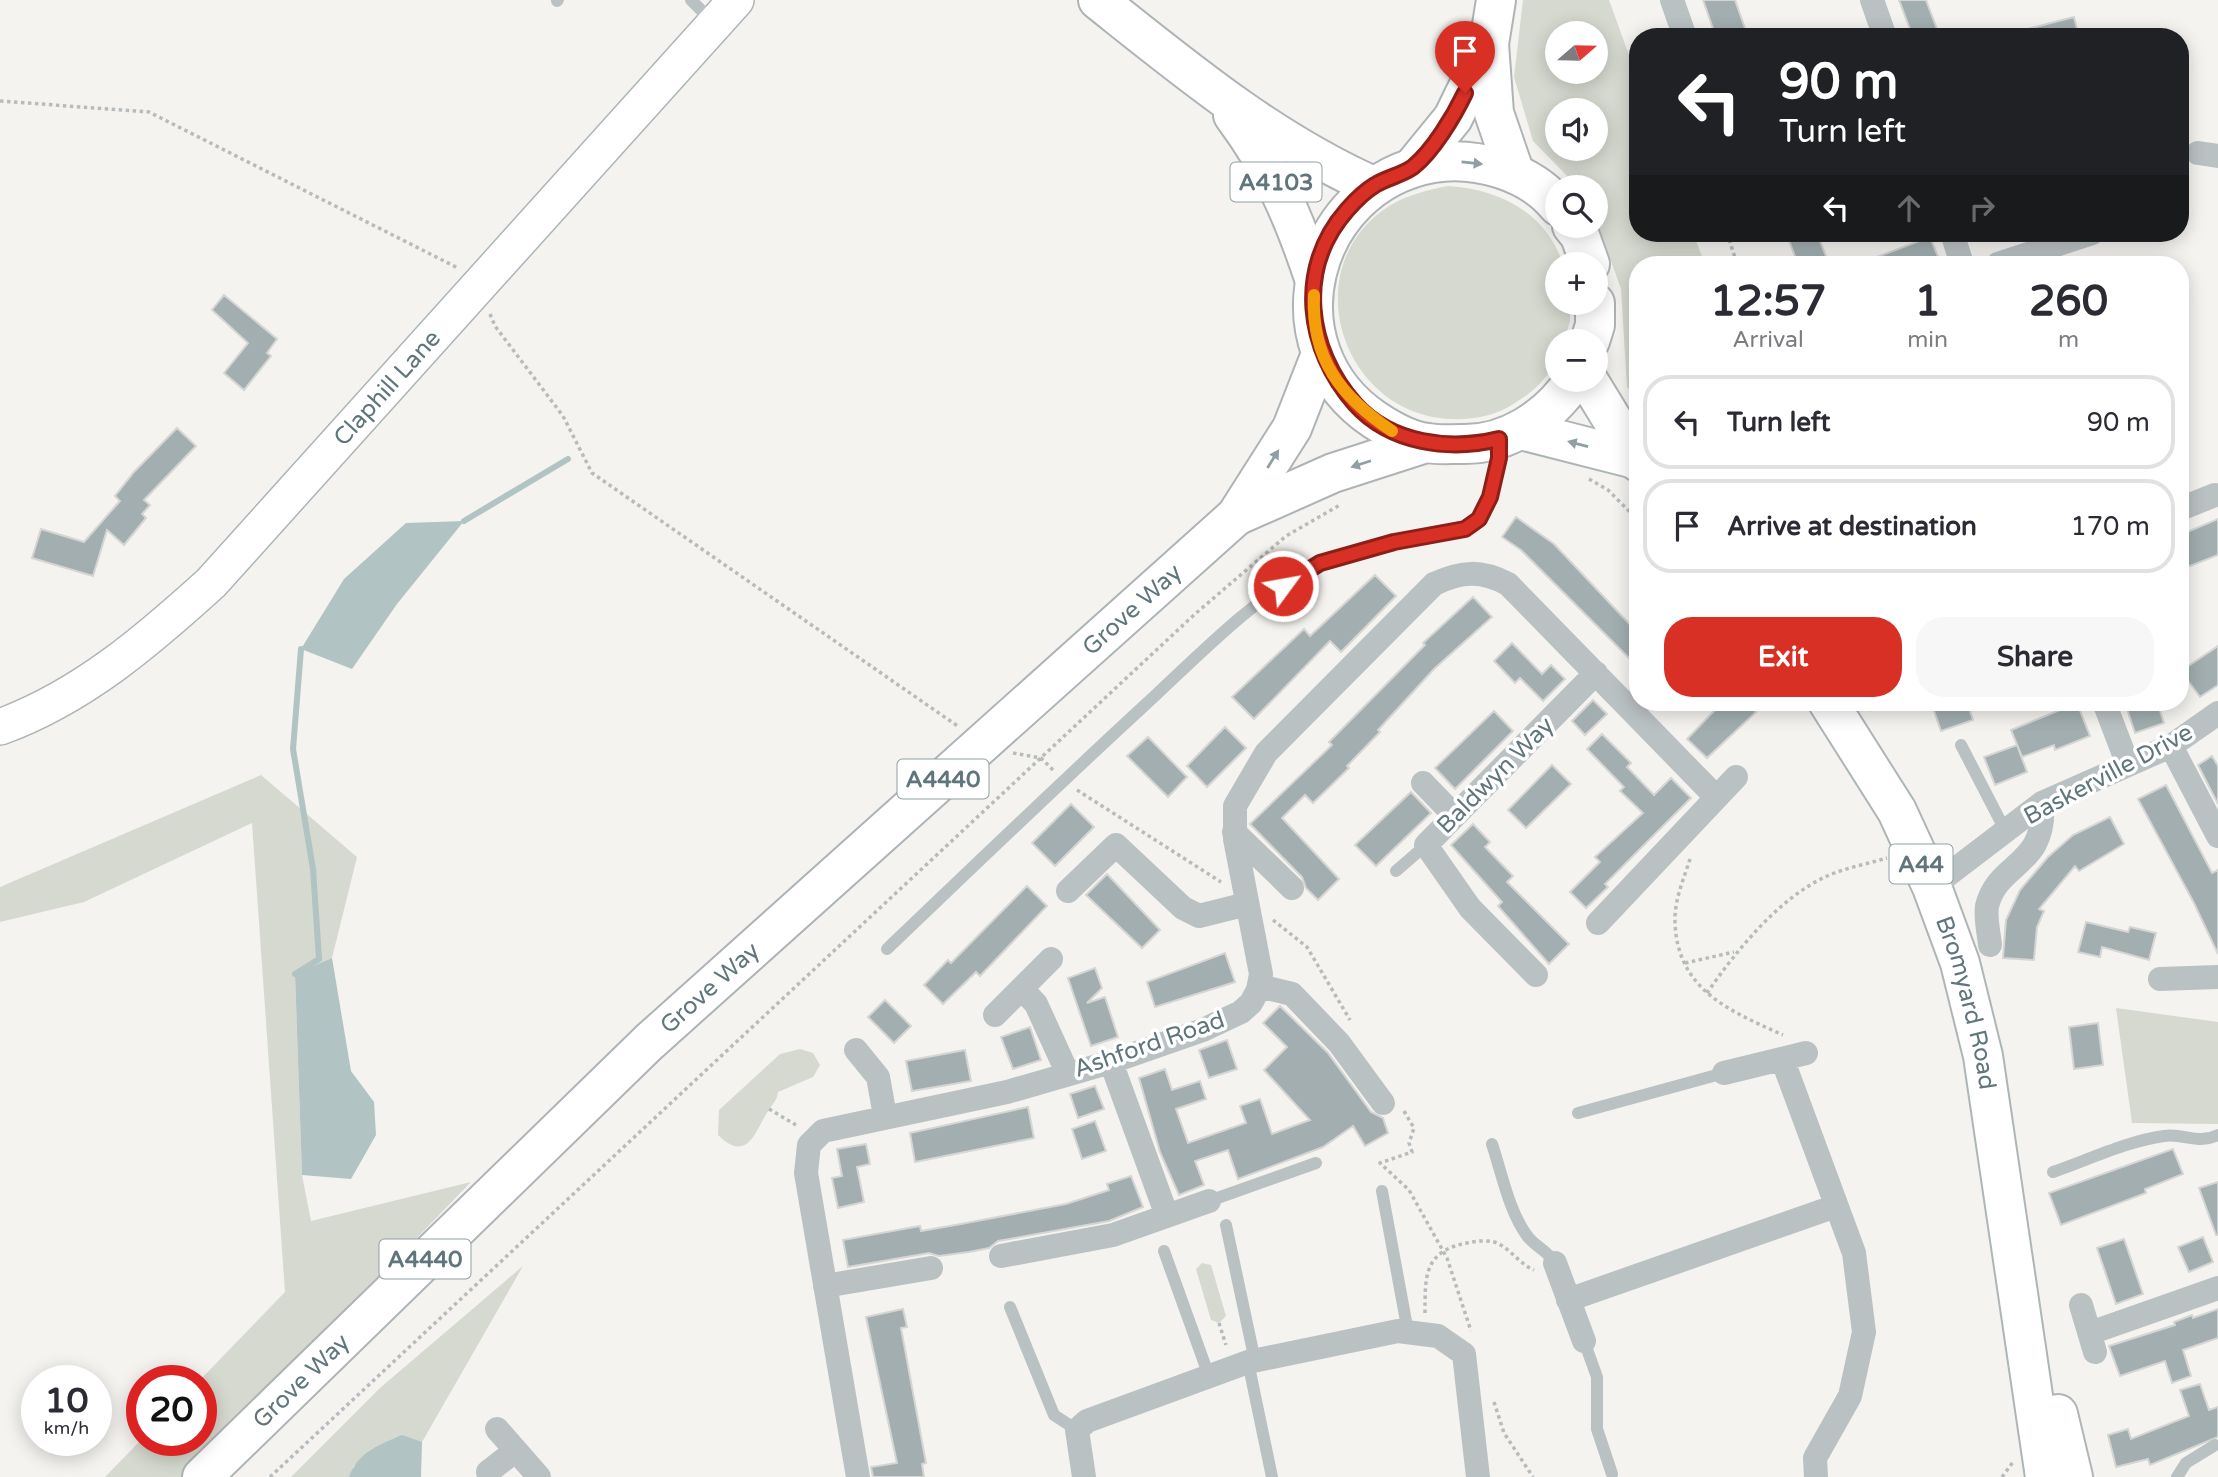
<!DOCTYPE html>
<meta charset="utf-8">
<style>
:root{--surface:#fff;--page:#f7f7f7;--text:#2b2b33;--muted:#7c7c81;--line:#e1e1e2;--accent:#d93025}
body{margin:0;font-family:"Varela Round",sans-serif;background:var(--page);color:var(--text);height:100vh;display:flex;flex-direction:column;font-size:26px;white-space:nowrap}
*{box-sizing:border-box;margin:0}
p{font-size:23px;color:var(--muted)}
.icon{flex:none;width:38px;height:38px;fill:none;stroke:currentColor;stroke-width:2;stroke-linecap:round;stroke-linejoin:round}
.map{position:relative;flex:1;overflow:hidden}
.side{position:absolute;left:1629px;top:256px;width:560px;height:455px;display:flex;flex-direction:column;background:var(--surface);border-radius:28px;box-shadow:0 4px 18px #0003}
.side>*{flex:none}
.banner{position:absolute;left:1629px;top:28px;width:560px;height:214px;border-radius:28px;box-shadow:0 4px 18px #0003;background:#202124;color:#fff;overflow:hidden}
.needle{width:46px;rotate:70deg}
.controls{position:absolute;left:1545px;top:21px;display:grid;gap:14px}
.controls a{display:grid;place-items:center;width:63px;height:63px;border-radius:50%;background:var(--surface);box-shadow:0 4px 18px #0003;font-size:35px}
.speed{position:absolute;left:21px;top:1365px;display:flex;gap:14px;font-size:35px;font-weight:700;text-align:center}
.speed>*{display:grid;place-content:center;width:91px;height:91px;border-radius:50%;background:var(--surface);box-shadow:0 4px 18px #0003;line-height:1}
.speed small{font-size:18px;font-weight:400}
.speed .limit{border:10px solid #d22;background:#fff;color:#111}
.pin{position:absolute;display:grid;place-items:center;width:60px;height:60px;color:#fff;margin:-72px -30px;border-radius:50% 50% 50% 0;rotate:-45deg;box-shadow:0 0 7px #0007}
.pin .icon{rotate:45deg}
.me{position:absolute;width:77px;margin:-38px;rotate:58deg;stroke-linejoin:round;filter:drop-shadow(0 0 5px #0008)}
.turn{display:flex;align-items:center;gap:24px;height:147px;padding:0 35px;font-size:32px}
.turn .icon{width:91px;height:91px;stroke-width:2.5}
.turn b{display:block;font-size:49px;line-height:60px}
.lanes{display:flex;align-items:center;height:66px;padding:0 35px;background:#0003;justify-content:center;gap:35px;direction:ltr}
.lanes .off{opacity:.35}
.eta{display:flex;justify-content:space-evenly;align-items:center;height:119px;text-align:center}
.eta b{font-size:42px;font-weight:800;line-height:49px}
.action{display:flex;gap:14px;margin-top:auto;padding:14px 35px}
.action a{flex:1;height:80px;border-radius:28px;background:var(--accent);color:#fff;font-size:28px;font-weight:800;line-height:80px;text-align:center}
.action a+a{background:var(--page);color:var(--text)}
ul{padding:0;list-style:none}
li{display:flex;align-items:center;gap:21px;height:94px;margin:0 14px 10px;padding:0 21px;border:4px solid var(--line);border-radius:28px}
li div{flex:1}
li b{display:block;font-size:26px}
li em{font-style:normal}
.map>svg:first-child{display:block}
.green{fill:#d5d9cf;fill-rule:evenodd}
.water{fill:#b1c3c3}
.lines{fill:none;stroke-linecap:round;stroke-linejoin:round}
.stream{stroke:#b1c3c3;stroke-width:6}
.building{fill:#a2aeb0;stroke:#d5d5d3;stroke-width:2}
.secondary-casing{stroke:#adb5b7;stroke-width:38}
.primary-casing{stroke:#aeb5b7;stroke-width:42}
.highway-casing{stroke:#aeb4b6;stroke-width:42}
.path{stroke:#b7bbbc;stroke-width:3.5;stroke-dasharray:3.5 3.5;stroke-linecap:butt}
.lane{stroke:#bac1c3;stroke-width:12}
.street{stroke:#bac1c3;stroke-width:24}
.secondary{stroke:#fff;stroke-width:35}
.primary{stroke:#fff;stroke-width:38}
.highway{stroke:#fff;stroke-width:38}
.oneway{fill:#909fa3}
.route-casing{stroke:#8d1f18;stroke-width:18}
.route{stroke:#d93025;stroke-width:12}
.slow{stroke:#f59e0b;stroke-width:12}
.labels{text-anchor:middle;stroke-width:7;stroke-linejoin:round;paint-order:stroke}
.shield{fill:#fff;stroke:#909fa3;stroke-width:2}
.shield-label{font-size:23px;font-weight:bold;fill:#60767b}
.street-label{font-size:24px;fill:#60767b;stroke:#fff}
</style>
<div class="map">
<svg width="2218" height="1477" viewBox="0 0 2218 1477">
<rect width="100%" height="100%" fill="#f4f3f0"/>
<!-- green -->
<path class="green" d="M 1523,0 L 1609,0 L 1638,80 L 1638,233 L 1693,233 L 1705,264 L 1638,264 L 1638,402 L 1627,387 L 1621,289 L 1596,219 L 1596,187 L 1578,187 L 1533,141 L 1514,77 ZM 1596,33 L 1596,72 L 1558,72 L 1558,33 ZM 1596,110 L 1596,149 L 1558,149 L 1558,110 Z
M 1448,186 C 1500,189 1546,213 1563,264 L 1558,264 L 1558,303 L 1570,303 L 1570,321 L 1564,341 L 1558,341 C 1558,370 1539,388 1515,403 C 1496,416 1472,420 1450,419 C 1341,414 1294,267 1389,206 C 1407,195 1427,190 1448,186 Z
M 261,775 L 357,857 L 332,958 L 295,975 L 302,1175 L 311,1221 L 471,1182 L 185,1477 L 105,1477 L 142,1439 L 201,1440 L 199,1381 L 285,1292 L 252,823 L 84,902 L 0,922 L 0,887 Z
M 2116,1008 L 2218,1022 L 2218,1124 L 2132,1123 Z
M 800,1049 L 813,1053 L 820,1065 L 813,1077 L 778,1092 C 777,1101 773,1103 768,1111 C 756,1129 748,1165 718,1135 L 719,1110 L 780,1054 Z
M 1202,1263 L 1211,1265 L 1226,1316 L 1219,1323 L 1211,1320 L 1196,1269 Z
M 523,1266 L 422,1442 L 353,1466 L 353,1477 L 291,1477 L 380,1388 Z"/>
<!-- water -->
<path class="water" d="M 464,521 L 397,604 L 352,669 L 301,649 L 344,579 L 406,523 Z
M 332,958 L 351,1071 L 374,1102 L 376,1135 L 351,1179 L 302,1175 L 295,974 Z
M 402,1435 L 422,1442 L 421,1477 L 349,1477 C 358,1452 379,1445 402,1435 Z"/>
<g class="lines">
<!-- stream -->
<path class="stream" d="M 464,521 L 568,459
M 295,974 L 319,959 L 313,869 L 293,749 L 301,649"/>
</g>
<!-- building -->
<path class="building" d="M 1703,0 L 1735,0 L 1748,37 L 1716,37 Z
M 1899,0 L 1926,0 L 1940,37 L 1913,37 Z
M 2074,17 L 2079,37 L 2021,37 L 2020,31 Z
M 1786,233 L 1817,233 L 1829,264 L 1798,264 Z
M 1930,237 L 1941,264 L 1862,264 L 1861,263 Z
M 224,295 L 277,339 L 267,353 L 271,356 L 244,390 L 224,373 L 248,343 L 212,310 Z
M 177,428 L 196,446 L 144,500 L 150,505 L 142,514 L 146,518 L 124,545 L 107,530 L 93,576 L 32,558 L 41,529 L 84,542 L 120,501 L 115,496 L 134,472 Z
M 1516,517 L 1554,544 L 1638,633 L 1638,667 L 1521,550 L 1502,537 Z
M 2218,519 L 2218,555 L 2180,570 L 2180,535 Z
M 1375,575 L 1396,596 L 1341,652 L 1330,641 L 1254,719 L 1232,697 L 1304,629 L 1310,636 Z
M 1473,597 L 1492,617 L 1434,669 L 1378,730 L 1380,732 L 1347,766 L 1349,768 L 1313,803 L 1305,795 L 1282,818 L 1339,879 L 1318,900 L 1306,888 L 1302,877 L 1250,824 L 1332,745 L 1329,742 L 1425,645 L 1423,643 Z
M 1512,643 L 1542,674 L 1551,665 L 1565,679 L 1543,701 L 1520,678 L 1515,683 L 1494,661 Z
M 2218,646 L 2218,685 L 2200,697 L 2181,671 Z
M 1593,700 L 1607,714 L 1585,735 L 1572,721 Z
M 1707,702 L 1747,702 L 1756,712 L 1707,758 L 1687,739 L 1715,710 Z
M 1931,702 L 1967,702 L 1973,720 L 1941,731 Z
M 2147,702 L 2157,702 L 2164,723 L 2135,733 L 2127,709 Z
M 2077,703 L 2090,736 L 2055,750 L 2054,745 L 2022,757 L 2011,730 Z
M 1494,711 L 1513,731 L 1455,789 L 1435,768 Z
M 1225,727 L 1246,748 L 1207,787 L 1187,766 Z
M 1602,734 L 1631,763 L 1627,767 L 1654,795 L 1671,778 L 1691,798 L 1605,884 L 1608,887 L 1586,908 L 1570,892 L 1600,862 L 1595,857 L 1643,813 L 1620,791 L 1624,787 L 1587,749 Z
M 1148,737 L 1187,777 L 1168,797 L 1127,756 Z
M 2017,745 L 2027,772 L 1995,785 L 1984,757 Z
M 2212,756 L 2218,766 L 2218,804 L 2198,765 Z
M 1552,765 L 1571,784 L 1526,828 L 1508,810 Z
M 2166,785 L 2212,873 L 2218,870 L 2218,954 L 2194,903 L 2138,799 Z
M 1411,792 L 1431,813 L 1376,866 L 1355,845 Z
M 1071,804 L 1094,827 L 1055,866 L 1032,843 Z
M 2110,817 L 2124,844 L 2079,871 L 2075,866 L 2039,909 L 2044,911 L 2037,927 L 2034,960 L 2003,958 L 2006,920 L 2020,890 L 2048,857 L 2073,835 Z
M 1473,824 L 1490,842 L 1485,847 L 1513,876 L 1507,882 L 1569,944 L 1549,964 L 1498,906 L 1502,902 L 1451,845 Z
M 1107,874 L 1160,930 L 1142,948 L 1086,895 Z
M 1027,886 L 1047,906 L 980,976 L 976,972 L 943,1004 L 924,985 L 948,960 L 951,963 Z
M 2086,922 L 2128,932 L 2130,927 L 2156,933 L 2149,960 L 2102,947 L 2100,957 L 2078,952 Z
M 1225,953 L 1235,982 L 1155,1007 L 1147,982 Z
M 1095,968 L 1102,988 L 1087,1003 L 1105,997 L 1118,1037 L 1091,1046 L 1068,978 Z
M 885,1000 L 911,1026 L 894,1043 L 868,1017 Z
M 1280,1006 L 1328,1053 L 1371,1112 L 1383,1118 L 1388,1133 L 1365,1146 L 1353,1126 L 1323,1147 L 1238,1179 L 1228,1150 L 1195,1161 L 1204,1185 L 1179,1195 L 1160,1152 L 1139,1078 L 1165,1069 L 1172,1090 L 1200,1081 L 1206,1099 L 1176,1109 L 1188,1143 L 1246,1123 L 1240,1106 L 1260,1099 L 1272,1134 L 1310,1120 L 1264,1070 L 1287,1047 L 1263,1023 Z
M 2098,1023 L 2103,1065 L 2074,1069 L 2069,1027 Z
M 1030,1027 L 1041,1060 L 1013,1069 L 1001,1037 Z
M 1227,1040 L 1237,1069 L 1209,1078 L 1199,1050 Z
M 965,1050 L 971,1081 L 912,1091 L 906,1061 Z
M 1095,1086 L 1104,1109 L 1078,1118 L 1070,1094 Z
M 1028,1107 L 1034,1138 L 915,1162 L 910,1133 Z
M 1095,1121 L 1106,1151 L 1082,1159 L 1072,1129 Z
M 866,1144 L 870,1164 L 857,1167 L 864,1202 L 838,1208 L 832,1178 L 842,1176 L 837,1149 Z
M 2173,1149 L 2183,1174 L 2145,1189 L 2146,1193 L 2061,1225 L 2049,1193 Z
M 1131,1176 L 1143,1207 L 1109,1221 L 998,1241 L 989,1248 L 969,1252 L 939,1256 L 929,1253 L 848,1267 L 843,1240 L 920,1226 L 921,1231 L 961,1224 L 1066,1204 L 1109,1190 L 1107,1184 Z
M 2218,1182 L 2218,1235 L 2216,1235 L 2199,1188 Z
M 2203,1237 L 2213,1262 L 2189,1272 L 2178,1247 Z
M 2124,1239 L 2143,1294 L 2116,1304 L 2097,1248 Z
M 903,1309 L 907,1327 L 901,1328 L 926,1463 L 922,1464 L 924,1477 L 873,1477 L 871,1467 L 897,1463 L 866,1317 Z
M 2218,1309 L 2218,1338 L 2183,1350 L 2191,1376 L 2172,1383 L 2165,1361 L 2120,1376 L 2109,1346 L 2175,1325 L 2174,1322 L 2192,1315 L 2193,1318 Z
M 2200,1384 L 2209,1410 L 2218,1407 L 2218,1437 L 2150,1465 L 2148,1459 L 2116,1467 L 2108,1435 L 2128,1429 L 2131,1439 L 2189,1416 L 2180,1390 Z"/>
<g class="lines">
<defs>
<g id="secondary">
<path id="s1" d="M 0,727 C 82,697 147,641 211,583 L 736,0"/>
</g>
<g id="primary">
<path d="M 1588,380 L 1638,462"/>
<path d="M 1521,430 L 1635,459"/>
<path id="s2" d="M 1828,702 L 1897,811 L 1932,887 L 1960,963 L 1983,1056 L 2045,1477"/>
<path d="M 2058,1414 L 2073,1477"/>
</g>
<g id="highway">
<path d="M 1098,0 C 1186,70 1270,140 1373,186"/>
<path d="M 1496,0 L 1489,44 L 1494,113 L 1515,174"/>
<path d="M 1233,115 C 1273,169 1293,215 1314,278"/>
<path d="M 1413,167 L 1453,118 L 1489,44"/>
<path d="M 1558,206 C 1530,171 1475,156 1433,163 C 1309,185 1267,348 1375,420 C 1390,430 1409,441 1428,443 C 1438,445 1449,444 1460,444 C 1506,446 1549,418 1574,380"/>
<path d="M 1572,226 L 1580,236 L 1590,264"/>
<path d="M 1590,341 L 1595,325 L 1595,303"/>
<path d="M 1236,516 L 1333,473 L 1426,443"/>
<path id="s3" d="M 202,1477 L 649,1042 L 1236,516 L 1292,428 L 1321,354"/>
</g>
</defs>
<!-- secondary casing -->
<use href="#secondary" class="secondary-casing"/>
<!-- primary casing -->
<use href="#primary" class="primary-casing"/>
<!-- highway casing -->
<use href="#highway" class="highway-casing"/>
<!-- path -->
<path class="path" d="M 0,101 L 149,112 L 458,268
M 1727,233 L 1737,264
M 490,314 L 495,326 L 563,416 L 592,473 L 959,727
M 1589,479 L 1608,490 L 1638,520
M 1869,710 L 1878,706 L 1877,702
M 1013,753 L 1041,758 L 1053,770
M 1077,790 L 1221,882
M 1690,859 C 1684,878 1674,901 1675,922 C 1677,990 1730,1011 1783,1035
M 1273,920 L 1307,947 L 1350,1020
M 1685,963 L 1734,952
M 1707,993 C 1736,951 1778,899 1825,877 C 1844,868 1867,864 1887,858
M 769,1109 L 796,1125
M 1404,1111 L 1414,1128 L 1409,1143 L 1412,1152 L 1380,1163 L 1409,1190 L 1447,1258 L 1471,1331
M 1425,1313 C 1425,1276 1424,1251 1467,1243 C 1477,1241 1490,1239 1499,1244 C 1512,1251 1520,1264 1534,1270
M 1219,1323 L 1226,1345
M 1494,1402 L 1504,1433 L 1533,1477
M 270,1477 L 1195,614 L 1286,536 L 1340,505
M 2002,1477 L 2013,1462"/>
<!-- lane -->
<path class="lane" d="M 691,0 L 712,21
M 557,1 L 558,0
M 1961,745 L 2005,830
M 1396,871 L 1426,845
M 887,949 C 973,867 1058,785 1145,705 C 1199,655 1252,599 1317,564 C 1349,548 1466,536 1479,519 C 1494,500 1499,466 1499,443
M 1578,1113 L 1724,1073
M 1492,1144 C 1502,1174 1509,1212 1528,1237 C 1536,1247 1548,1251 1555,1263
M 2053,1172 C 2088,1160 2127,1141 2164,1136 C 2184,1133 2198,1145 2218,1135
M 1382,1191 L 1408,1332
M 1209,1201 L 1316,1163
M 1226,1225 L 1255,1361
M 1164,1251 L 1209,1376
M 1010,1307 L 1054,1415 L 1077,1430
M 1584,1341 L 1597,1377 L 1597,1429 L 1612,1474
M 1248,1362 L 1272,1477
M 2177,1477 L 2186,1463 L 2215,1445"/>
<!-- street -->
<path class="street" d="M 1672,0 L 1685,37
M 1872,0 L 1885,37
M 2198,153 L 2218,156
M 1952,233 L 1962,264
M 1998,264 L 2092,233
M 2180,509 L 2215,495
M 2104,702 L 2128,765
M 2171,746 L 2218,836
M 1423,783 L 1454,815
M 1234,832 L 1292,888
M 1932,887 L 2042,803 L 2171,746 L 2218,713
M 1068,891 L 1116,845 L 1183,908 L 1199,916 L 1247,904
M 1598,923 L 1736,777
M 1990,945 C 1989,933 1985,918 1987,906 C 1998,861 2047,867 2042,803
M 1536,975 L 1470,908 L 1426,845 L 1596,673
M 2160,979 L 2218,977
M 1259,986 L 1292,994 L 1339,1043 L 1383,1103
M 1023,990 L 1036,1004 L 1067,1072
M 995,1015 L 1051,959
M 856,1050 L 878,1077 L 885,1116
M 1783,1061 L 1854,1253 L 1864,1332 L 1850,1396 L 1815,1458 L 1816,1477
M 1111,1062 L 1167,1216
M 1724,1073 L 1806,1053
M 1001,1256 L 1113,1235 L 1209,1201
M 1555,1263 L 1584,1341
M 825,1286 L 931,1268
M 1568,1300 L 1836,1206
M 2081,1305 L 2095,1352
M 2090,1333 L 2218,1288
M 497,1429 L 539,1477
M 488,1472 L 515,1451
M 858,1477 L 806,1173 L 809,1145 L 823,1131 L 1007,1092 L 1111,1062 L 1203,1030 L 1241,1012 L 1251,1003 L 1258,990 L 1261,974 L 1235,839 L 1235,806 L 1266,753 L 1434,584 C 1462,571 1481,570 1508,584 L 1716,797
M 1084,1477 L 1077,1430 L 1087,1421 L 1248,1362 L 1398,1331 L 1438,1336 L 1464,1354 L 1478,1477"/>
<!-- secondary -->
<use href="#secondary" class="secondary"/>
<!-- primary -->
<use href="#primary" class="primary"/>
<!-- highway -->
<use href="#highway" class="highway"/>
</g>
<!-- one-way arrows -->
<defs><path id="oneway-solid" d="M-6-.8H1V-3.2L6.5 0L1 3.2V.8H-6Z" transform="scale(1.75)"/></defs>
<g class="oneway">
<use href="#oneway-solid" transform="translate(1472 163) rotate(6)"/>
<use href="#oneway-solid" transform="translate(1578 444) rotate(-165)"/>
<use href="#oneway-solid" transform="translate(1273 459) rotate(-58)"/>
<use href="#oneway-solid" transform="translate(1361 464) rotate(162)"/>
</g>
<g class="lines">
<defs>
<path id="route" d="M 1283,586 L 1320,563 L 1394,542 L 1465,529 L 1479,519 L 1490,497 L 1499,458 L 1499,439 C 1450,451 1391,444 1355,404 C 1307,350 1295,269 1347,210 C 1354,202 1365,191 1375,185 C 1386,178 1402,175 1413,167 C 1433,151 1454,116 1465,93"/>
</defs>
<!-- route casing -->
<use href="#route" class="route-casing"/>
<!-- route -->
<use href="#route" class="route"/>
<!-- slow -->
<path class="slow" d="M 1314,295 C 1311,359 1341,397 1392,431"/>
</g>
<g class="labels">
<!-- shield labels -->
<g class="shield">
<rect x="1230.5" y="162.5" width="91" height="39" rx="5"/>
<rect x="897.5" y="759.5" width="91" height="39" rx="5"/>
<rect x="1889.5" y="844.5" width="63" height="39" rx="5"/>
<rect x="379.5" y="1239.5" width="91" height="39" rx="5"/>
</g>
<g class="shield-label">
<text x="1276" y="190">A4103</text>
<text x="943" y="787">A4440</text>
<text x="1921" y="872">A44</text>
<text x="425" y="1267">A4440</text>
</g>
<!-- street labels -->
<g class="street-label">
<text dy="8" stroke="none"><textPath href="#s1" startOffset="520">Claphill Lane</textPath></text>
<text dy="8" stroke="none"><textPath href="#s3" startOffset="1272">Grove Way</textPath></text>
<text transform="translate(2108 774) rotate(-28)" y="8">Baskerville Drive</text>
<text transform="translate(1495 775) rotate(-45)" y="8">Baldwyn Way</text>
<text dy="8" stroke="none"><textPath href="#s3" startOffset="705">Grove Way</textPath></text>
<text dy="8" stroke="none"><textPath href="#s2" startOffset="334">Bromyard Road</textPath></text>
<text transform="translate(1149 1044) rotate(-19)" y="8">Ashford Road</text>
<text dy="8" stroke="none"><textPath href="#s3" startOffset="138">Grove Way</textPath></text>
</g>
</g>
</svg>
<div class="controls">
<a><svg class="needle" viewBox="-14 -14 28 28"><path d="M0-13l5 13h-10z" fill="#e53935"/><path d="M0 13l5-13h-10z" fill="#7c7c81"/></svg></a>
<a><svg class="icon" aria-label="sound" viewBox="0 0 24 24"><path d="M4 9h4l5-4v14l-5-4H4zM17 9q2 3 0 6"/></svg></a>
<a><svg class="icon" aria-label="search" viewBox="0 0 24 24"><circle cx="10" cy="10" r="6"/><path d="M15 15l6 6"/></svg></a>
<a>+</a>
<a>−</a>
</div>
<div class="speed"><div>10<small>km/h</small></div><div class="limit">20</div></div>
<div class="pin" style="left:1465px;top:93px;background:#d93025"><svg class="icon" aria-label="arrive" viewBox="0 0 24 24"><path d="M6 21V4h12l-3 4 3 4H6"/></svg></div>
<svg class="me" style="left:1283px;top:586px" viewBox="-20 -20 40 40"><circle r="17" fill="#d93025" stroke="#fff" stroke-width="3"/><path d="M0-11L8 9 0 5-8 9z" fill="#fff"/></svg>
<div class="banner">
<div class="turn"><svg class="icon" aria-label="left" viewBox="0 0 24 24"><path d="M17 20v-9H6M10 6l-5 5 5 5"/></svg><div><b>90 m</b>Turn left</div></div>
<div class="lanes"><svg class="icon" aria-label="left" viewBox="0 0 24 24"><path d="M17 20v-9H6M10 6l-5 5 5 5"/></svg><svg class="icon off" aria-label="ahead" viewBox="0 0 24 24"><path d="M12 20V5M6 11l6-6 6 6"/></svg><svg class="icon off" aria-label="right" viewBox="0 0 24 24"><path d="M7 20v-9h11M14 6l5 5-5 5"/></svg></div>
</div>
<section class="side">
<div class="eta">
<div><b>12:57</b><p>Arrival</p></div>
<div><b>1</b><p>min</p></div>
<div><b>260</b><p>m</p></div>
</div>
<ul>
<li><svg class="icon" aria-label="left" viewBox="0 0 24 24"><path d="M17 20v-9H6M10 6l-5 5 5 5"/></svg><div><b>Turn left</b></div><em>90 m</em></li>
<li><svg class="icon" aria-label="arrive" viewBox="0 0 24 24"><path d="M6 21V4h12l-3 4 3 4H6"/></svg><div><b>Arrive at destination</b></div><em>170 m</em></li>
</ul>
<div class="action"><a>Exit</a><a>Share</a></div>
</section>
</div>
